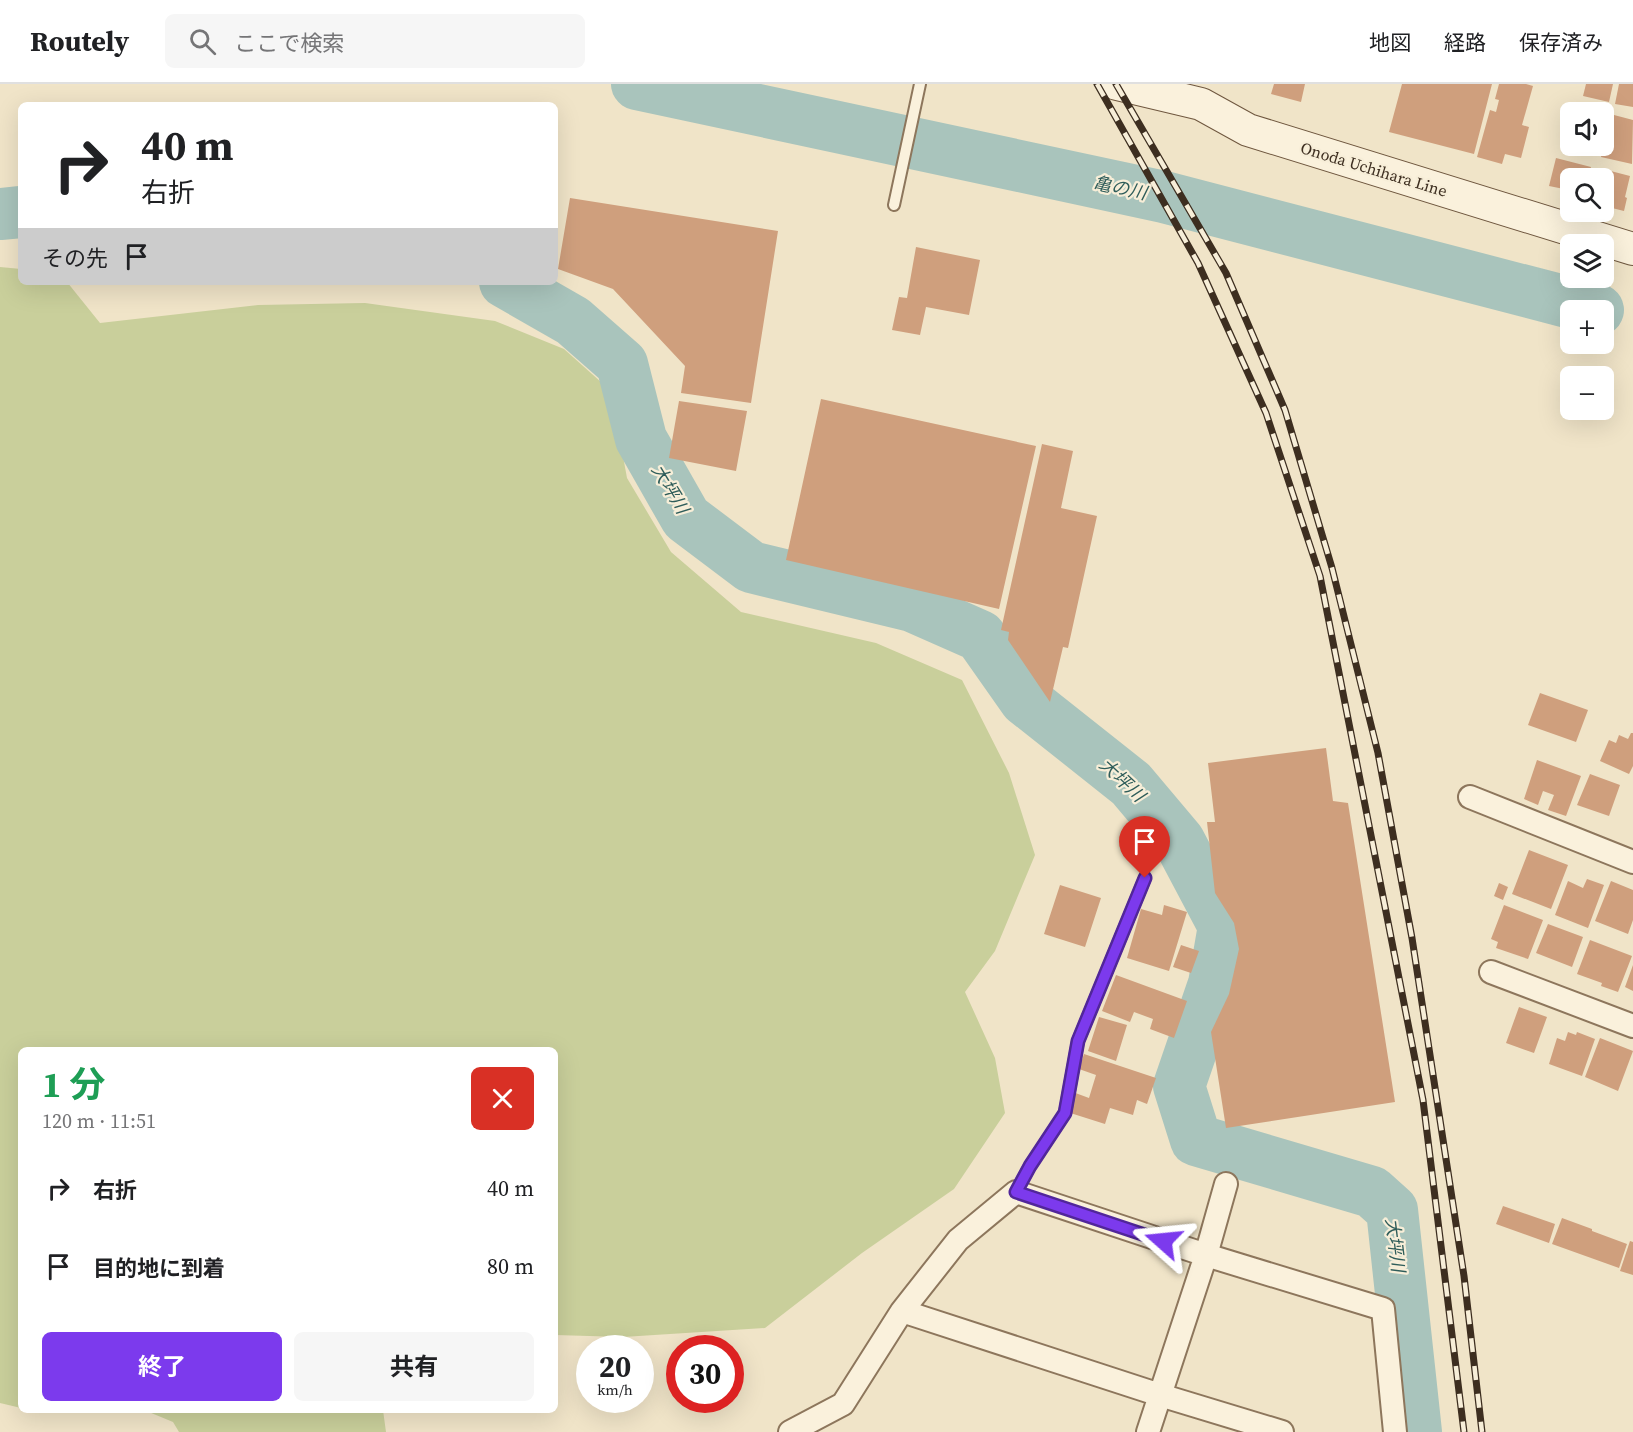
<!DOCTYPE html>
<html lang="ja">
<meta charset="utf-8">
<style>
:root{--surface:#fff;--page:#f6f6f6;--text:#202124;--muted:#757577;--line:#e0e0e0;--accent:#7c3aed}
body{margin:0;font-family:"Source Serif 4","Noto Sans JP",serif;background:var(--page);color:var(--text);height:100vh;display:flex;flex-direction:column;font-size:22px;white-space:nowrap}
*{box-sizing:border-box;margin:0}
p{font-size:20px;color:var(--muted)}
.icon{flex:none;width:33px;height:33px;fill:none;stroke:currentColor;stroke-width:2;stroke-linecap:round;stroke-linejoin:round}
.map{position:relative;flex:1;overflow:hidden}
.panel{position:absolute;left:18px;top:963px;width:540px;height:366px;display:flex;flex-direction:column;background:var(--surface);border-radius:9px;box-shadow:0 6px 24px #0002}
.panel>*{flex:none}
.guide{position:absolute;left:18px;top:18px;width:540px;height:183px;border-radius:9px;box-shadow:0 6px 24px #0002;background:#fff;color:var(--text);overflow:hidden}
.buttons{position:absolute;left:1560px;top:18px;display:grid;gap:12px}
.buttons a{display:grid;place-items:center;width:54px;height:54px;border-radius:9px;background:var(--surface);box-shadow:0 6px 24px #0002;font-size:30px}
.speed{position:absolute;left:576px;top:1251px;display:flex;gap:12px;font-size:30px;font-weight:700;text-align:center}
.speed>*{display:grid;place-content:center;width:78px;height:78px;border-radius:50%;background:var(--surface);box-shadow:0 6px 24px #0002;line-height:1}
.speed small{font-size:15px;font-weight:400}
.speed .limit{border:9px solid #d22;background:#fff;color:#111}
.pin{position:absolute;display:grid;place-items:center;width:51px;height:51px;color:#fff;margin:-62px -26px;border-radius:50% 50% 50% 0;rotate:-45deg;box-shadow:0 0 6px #0007}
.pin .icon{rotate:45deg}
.me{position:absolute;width:66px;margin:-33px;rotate:288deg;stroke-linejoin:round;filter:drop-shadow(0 0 4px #0008)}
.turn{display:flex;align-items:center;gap:21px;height:126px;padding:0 24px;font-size:27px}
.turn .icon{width:78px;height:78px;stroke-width:2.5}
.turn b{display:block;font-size:42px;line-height:51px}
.then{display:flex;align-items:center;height:57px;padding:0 24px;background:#0003;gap:12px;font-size:22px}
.round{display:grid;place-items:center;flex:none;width:63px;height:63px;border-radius:9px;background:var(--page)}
.summary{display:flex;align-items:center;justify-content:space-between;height:102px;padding:0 24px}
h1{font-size:36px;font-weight:700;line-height:45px;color:#1e9e55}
.button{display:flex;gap:12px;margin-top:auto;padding:12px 24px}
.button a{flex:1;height:69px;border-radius:9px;background:var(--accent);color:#fff;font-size:24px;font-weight:700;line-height:69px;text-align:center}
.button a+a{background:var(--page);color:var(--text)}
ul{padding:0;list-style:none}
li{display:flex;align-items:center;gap:18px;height:78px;padding:0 24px}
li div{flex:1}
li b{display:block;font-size:22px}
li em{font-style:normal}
header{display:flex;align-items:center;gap:36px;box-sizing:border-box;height:84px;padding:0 30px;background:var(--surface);border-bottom:2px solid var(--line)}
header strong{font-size:28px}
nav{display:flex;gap:33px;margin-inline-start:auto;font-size:21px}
.search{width:420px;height:54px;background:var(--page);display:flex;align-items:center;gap:15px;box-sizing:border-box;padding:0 21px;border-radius:9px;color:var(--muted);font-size:22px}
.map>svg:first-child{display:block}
.green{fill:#c9cf9b}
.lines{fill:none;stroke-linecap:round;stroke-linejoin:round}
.river{stroke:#a9c4bc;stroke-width:52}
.building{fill:#cf9f7d}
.service-casing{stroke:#8d765c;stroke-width:14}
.minor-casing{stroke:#8d765c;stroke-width:26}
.secondary-casing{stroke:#6f573f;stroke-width:34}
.service{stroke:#faf1dc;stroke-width:10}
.minor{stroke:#faf1dc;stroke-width:22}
.secondary{stroke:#faf1dc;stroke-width:32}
.rail-casing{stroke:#3d2e20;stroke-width:7}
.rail{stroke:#f7eed8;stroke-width:4.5;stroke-dasharray:14;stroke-linecap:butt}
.route-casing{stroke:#51269a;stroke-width:15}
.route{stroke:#7c3aed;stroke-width:10}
.labels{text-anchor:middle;stroke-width:4.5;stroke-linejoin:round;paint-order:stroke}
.street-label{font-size:16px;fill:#3d2e20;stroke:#f7eed8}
.water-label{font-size:18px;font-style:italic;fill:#2f5d5a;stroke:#f7eed8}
</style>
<header>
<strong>Routely</strong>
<div class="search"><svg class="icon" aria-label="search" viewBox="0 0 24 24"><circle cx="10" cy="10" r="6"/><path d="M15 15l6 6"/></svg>ここで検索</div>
<nav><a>地図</a><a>経路</a><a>保存済み</a></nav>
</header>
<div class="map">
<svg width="1633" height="1348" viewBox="0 0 1633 1348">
<rect width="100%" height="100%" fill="#f0e4c8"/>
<!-- green -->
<path class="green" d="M 0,183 L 21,185 L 21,198 L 67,198 L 100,239 L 258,221 L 365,219 L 495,237 L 564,265 L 611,307 L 627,394 L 671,468 L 741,528 L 876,559 L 962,596 L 1009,689 L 1035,771 L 995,867 L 965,908 L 995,974 L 1005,1029 L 954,1105 L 862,1169 L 765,1244 L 623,1253 L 555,1251 L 555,966 L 21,966 L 21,1324 L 0,1319 Z
M 144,1326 L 383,1326 L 386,1348 L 179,1348 L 173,1338 Z"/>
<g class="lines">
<!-- river -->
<path class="river" d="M 637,0 L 1164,113 L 1598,226
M 0,130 L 21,128
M 505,198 L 573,237 L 622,280 L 641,355 L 686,434 L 751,483 L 912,522 L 980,552 L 1025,616 L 1131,700 L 1179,757 L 1224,842 L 1214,900 L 1179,1002 L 1196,1056 L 1372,1108 L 1392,1126 L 1416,1348"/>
</g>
<!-- building -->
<path class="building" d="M 1274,0 L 1305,0 L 1301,18 L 1271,10 Z
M 1402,0 L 1492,0 L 1474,70 L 1389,48 Z
M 1499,0 L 1526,0 L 1533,2 L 1522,41 L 1529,43 L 1521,74 L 1505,70 L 1502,80 L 1477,73 L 1490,26 L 1496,28 L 1499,16 L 1495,15 Z
M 1586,0 L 1613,0 L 1609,18 L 1583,12 Z
M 1619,0 L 1633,0 L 1633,23 L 1615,20 Z
M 1587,23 L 1610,29 L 1604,50 L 1604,28 L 1585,28 Z
M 1614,31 L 1633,36 L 1632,80 L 1601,73 L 1608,45 L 1610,45 Z
M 1570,39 L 1570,62 L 1597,62 L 1594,71 L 1563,63 Z
M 1556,74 L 1591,83 L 1588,94 L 1570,94 L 1570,114 L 1562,112 L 1564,105 L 1549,102 Z
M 1599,84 L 1630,92 L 1625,113 L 1627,114 L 1624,127 L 1604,122 L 1604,94 L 1596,94 Z
M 570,114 L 778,147 L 751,319 L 681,309 L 685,282 L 613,205 L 558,185 Z
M 916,163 L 980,176 L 969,231 L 926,223 L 920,251 L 892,246 L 899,213 L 907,214 Z
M 821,315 L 1036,362 L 999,525 L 786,476 Z
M 679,317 L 747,327 L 736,387 L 669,374 Z
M 1042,360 L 1073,367 L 1061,424 L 1097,432 L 1068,564 L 1063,563 L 1050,618 L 1008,556 L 1009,548 L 1001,546 Z
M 1540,609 L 1588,626 L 1576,658 L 1528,641 Z
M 1631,649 L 1633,649 L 1633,682 L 1629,690 L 1600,677 L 1609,656 L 1616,659 L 1619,651 L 1628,655 Z
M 1326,664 L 1333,717 L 1348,719 L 1395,1018 L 1226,1044 L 1211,948 L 1229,910 L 1239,865 L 1234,839 L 1215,809 L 1207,738 L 1215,738 L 1208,679 Z
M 1537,676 L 1581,692 L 1566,732 L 1548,726 L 1554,711 L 1543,707 L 1538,721 L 1524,715 Z
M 1590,690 L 1620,701 L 1609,732 L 1577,721 Z
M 1529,766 L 1568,781 L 1551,825 L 1512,810 Z
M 1587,795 L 1604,801 L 1588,844 L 1555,831 L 1568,797 L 1583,804 Z
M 1611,797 L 1633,806 L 1633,836 L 1628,850 L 1595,837 Z
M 1499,799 L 1508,803 L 1503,816 L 1494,812 Z
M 1060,801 L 1101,814 L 1085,863 L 1044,850 Z
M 1164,821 L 1187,828 L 1169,887 L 1127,874 L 1141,825 L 1162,831 Z
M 1504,821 L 1543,836 L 1528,875 L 1496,864 L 1498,858 L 1491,855 Z
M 1548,840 L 1583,853 L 1572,883 L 1536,869 Z
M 1590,856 L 1632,872 L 1618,908 L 1601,902 L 1602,899 L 1577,890 Z
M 1181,861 L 1199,867 L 1191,889 L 1173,883 Z
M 1633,881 L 1633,907 L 1625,903 Z
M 1116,891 L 1187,917 L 1174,954 L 1150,945 L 1153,935 L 1134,928 L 1130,938 L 1102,927 Z
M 1519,923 L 1547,933 L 1534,969 L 1506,959 Z
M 1099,933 L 1127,941 L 1116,977 L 1088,967 Z
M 1568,948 L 1576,951 L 1577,948 L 1595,955 L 1582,992 L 1549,980 L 1557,954 L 1565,957 Z
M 1600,954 L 1633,967 L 1618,1007 L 1585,993 Z
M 1084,970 L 1156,994 L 1147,1020 L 1137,1016 L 1133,1031 L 1110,1024 L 1105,1040 L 1064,1027 L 1070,1007 L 1089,1014 L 1096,991 L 1079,985 Z
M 1503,1122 L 1555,1140 L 1549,1159 L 1496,1140 Z
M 1562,1134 L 1592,1145 L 1592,1147 L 1627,1160 L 1619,1184 L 1552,1160 Z
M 1630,1157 L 1633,1158 L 1633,1191 L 1620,1187 Z"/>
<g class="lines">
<defs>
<path id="service" d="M 894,121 L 920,0
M 1016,1108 L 1030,1082 L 1065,1029 L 1078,957 L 1145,794"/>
<path id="minor" d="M 1470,713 L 1633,778
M 1491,888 L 1633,942
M 1226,1100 L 1206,1171 L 1383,1225 L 1395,1348
M 902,1227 L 1160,1311 L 1282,1348
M 790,1348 L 843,1320 L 902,1227 L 958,1156 L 1016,1108 L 1206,1171 L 1148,1348"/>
<path id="secondary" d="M 1117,0 L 1201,20 L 1248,46 L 1633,165"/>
</defs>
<!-- service casing -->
<use href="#service" class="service-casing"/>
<!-- minor casing -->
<use href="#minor" class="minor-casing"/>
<!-- secondary casing -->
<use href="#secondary" class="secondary-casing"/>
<!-- service -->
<use href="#service" class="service"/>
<!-- minor -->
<use href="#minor" class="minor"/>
<!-- secondary -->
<use href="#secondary" class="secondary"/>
<defs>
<path id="rail" d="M 1097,0 L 1198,179 L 1266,329 L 1320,492 L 1423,1016 L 1464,1348
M 1116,0 L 1226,189 L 1285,326 L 1332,484 L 1378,669 L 1412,854 L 1464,1192 L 1482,1348"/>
</defs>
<!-- rail casing -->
<use href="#rail" class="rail-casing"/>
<!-- rail -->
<use href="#rail" class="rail"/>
</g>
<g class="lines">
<defs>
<path id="route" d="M 1145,794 L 1078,957 L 1065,1029 L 1030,1082 L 1016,1108 L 1163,1157"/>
</defs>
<!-- route casing -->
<use href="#route" class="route-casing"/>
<!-- route -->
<use href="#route" class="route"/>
</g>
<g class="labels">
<!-- street labels -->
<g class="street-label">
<text transform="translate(1374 85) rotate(17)" y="6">Onoda Uchihara Line</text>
</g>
<!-- water labels -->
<g class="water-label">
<text transform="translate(1120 104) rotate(12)" y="6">亀の川</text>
<text transform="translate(670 405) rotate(59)" y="6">大坪川</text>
<text transform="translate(1122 696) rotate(43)" y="6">大坪川</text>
<text transform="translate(1395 1161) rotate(83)" y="6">大坪川</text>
</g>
</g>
</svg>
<div class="buttons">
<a><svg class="icon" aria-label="sound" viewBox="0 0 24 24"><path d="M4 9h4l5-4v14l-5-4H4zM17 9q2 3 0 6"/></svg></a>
<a><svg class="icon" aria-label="search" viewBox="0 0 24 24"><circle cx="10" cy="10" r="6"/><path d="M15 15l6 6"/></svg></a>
<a><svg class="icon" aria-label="layers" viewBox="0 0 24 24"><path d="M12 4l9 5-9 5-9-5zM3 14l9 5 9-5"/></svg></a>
<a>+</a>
<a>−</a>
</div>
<div class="speed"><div>20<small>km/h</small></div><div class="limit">30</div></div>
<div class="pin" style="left:1145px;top:794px;background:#d93025"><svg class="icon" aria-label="arrive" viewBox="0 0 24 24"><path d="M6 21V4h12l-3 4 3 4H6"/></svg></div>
<svg class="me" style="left:1163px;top:1157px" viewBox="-20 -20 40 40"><path d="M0-17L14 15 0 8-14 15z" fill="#7c3aed" stroke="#fff" stroke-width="4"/></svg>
<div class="guide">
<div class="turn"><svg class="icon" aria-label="right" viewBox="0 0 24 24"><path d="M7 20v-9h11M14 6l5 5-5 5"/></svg><div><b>40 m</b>右折</div></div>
<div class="then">その先<svg class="icon" aria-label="arrive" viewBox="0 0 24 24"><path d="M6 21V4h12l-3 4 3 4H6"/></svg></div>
</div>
<section class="panel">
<div class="summary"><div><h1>1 分</h1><p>120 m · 11:51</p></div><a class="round" style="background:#d93025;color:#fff"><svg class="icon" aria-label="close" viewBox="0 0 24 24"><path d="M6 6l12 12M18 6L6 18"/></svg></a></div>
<ul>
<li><svg class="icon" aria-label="right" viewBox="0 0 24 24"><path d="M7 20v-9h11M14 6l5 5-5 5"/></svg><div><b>右折</b></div><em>40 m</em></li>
<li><svg class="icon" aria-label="arrive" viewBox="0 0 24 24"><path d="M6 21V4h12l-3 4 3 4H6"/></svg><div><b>目的地に到着</b></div><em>80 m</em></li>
</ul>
<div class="button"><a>終了</a><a>共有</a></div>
</section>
</div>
